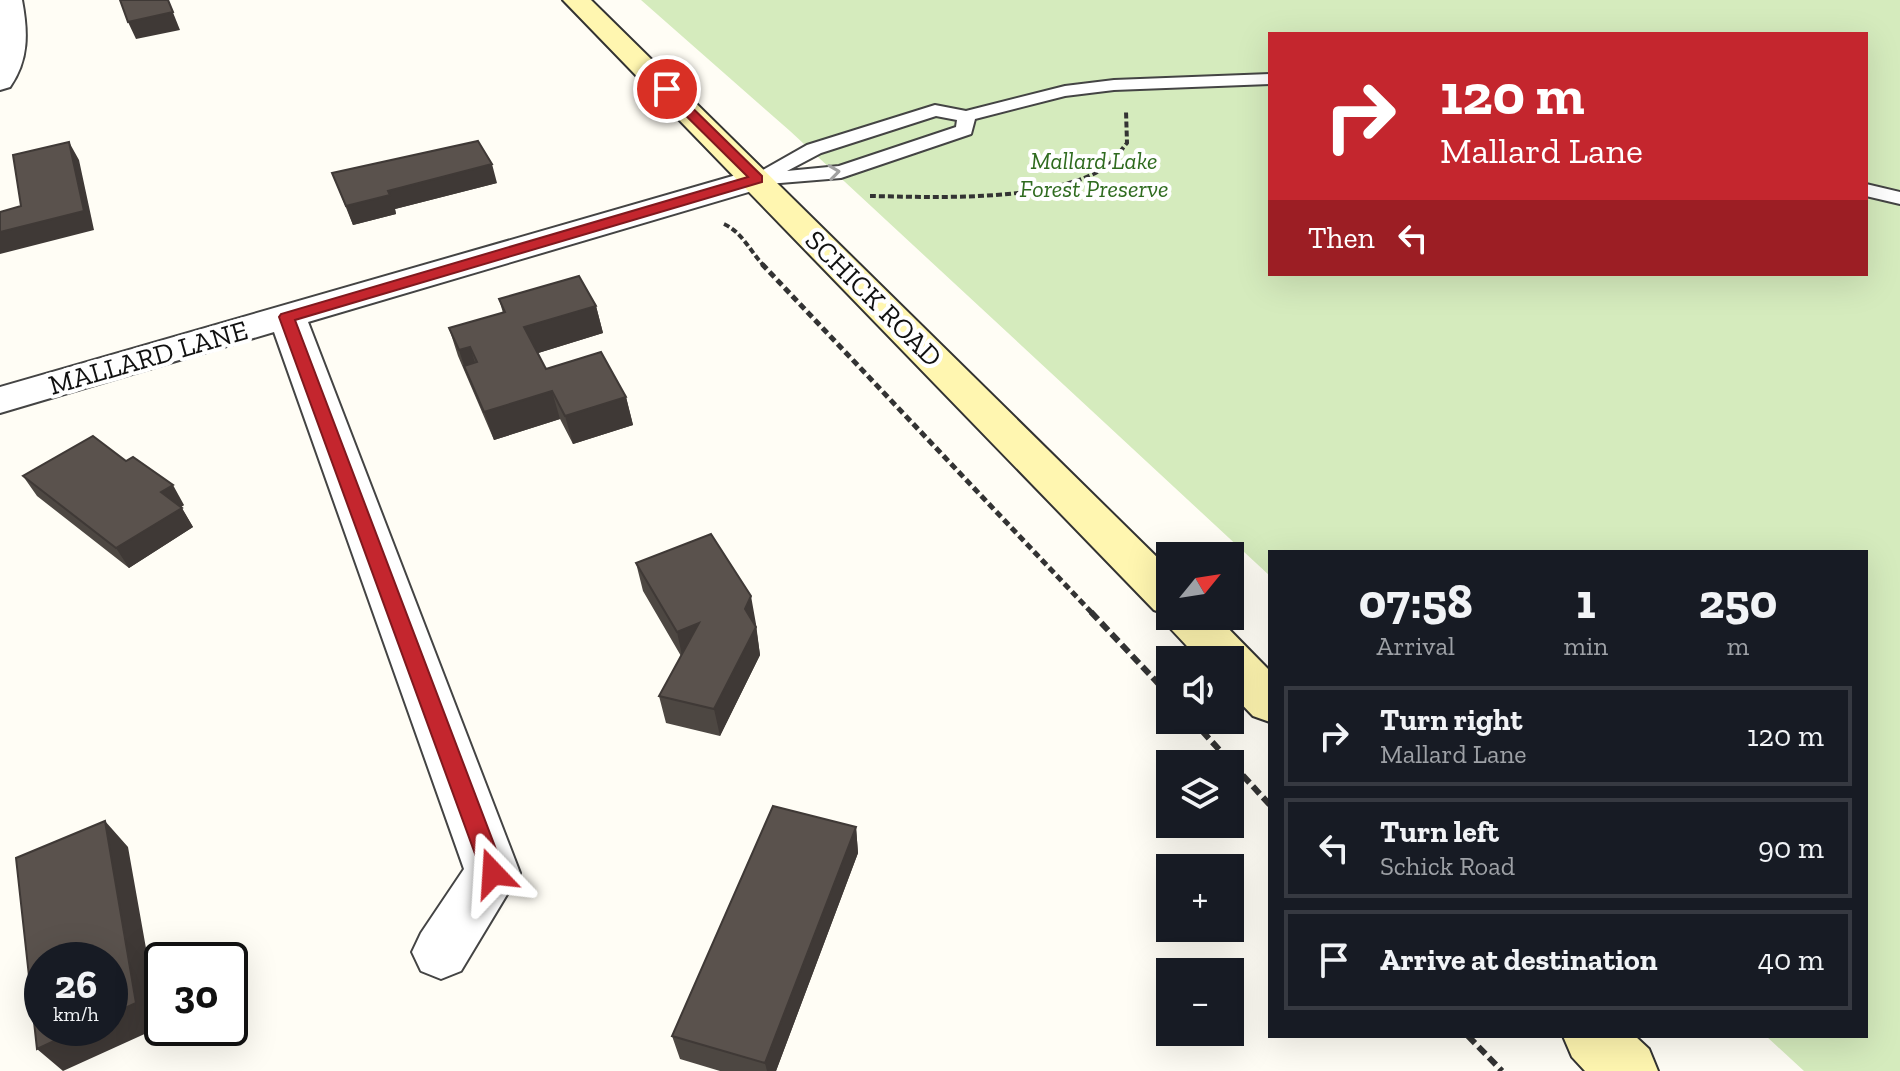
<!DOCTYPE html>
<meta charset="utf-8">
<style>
:root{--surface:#171b24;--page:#242831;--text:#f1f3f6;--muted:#9ea1a6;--line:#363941}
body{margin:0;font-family:"Zilla Slab",serif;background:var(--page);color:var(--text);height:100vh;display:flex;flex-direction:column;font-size:30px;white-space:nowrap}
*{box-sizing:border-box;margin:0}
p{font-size:26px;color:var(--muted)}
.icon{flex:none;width:44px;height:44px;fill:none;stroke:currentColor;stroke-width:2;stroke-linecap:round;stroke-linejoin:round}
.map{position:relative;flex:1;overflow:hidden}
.sheet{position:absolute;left:1268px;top:550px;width:600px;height:488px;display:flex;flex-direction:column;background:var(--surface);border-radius:0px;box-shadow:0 8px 32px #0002}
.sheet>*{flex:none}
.guide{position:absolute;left:1268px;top:32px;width:600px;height:244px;border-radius:0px;box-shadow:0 8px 32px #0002;background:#c4262e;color:#fff;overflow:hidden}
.needle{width:52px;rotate:60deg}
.fabs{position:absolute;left:1156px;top:542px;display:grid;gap:16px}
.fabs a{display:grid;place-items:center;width:88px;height:88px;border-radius:0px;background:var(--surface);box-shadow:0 8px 32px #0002;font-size:40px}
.speed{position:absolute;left:24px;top:942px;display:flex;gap:16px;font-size:40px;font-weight:700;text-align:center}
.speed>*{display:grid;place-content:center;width:104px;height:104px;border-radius:50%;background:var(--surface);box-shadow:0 8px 32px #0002;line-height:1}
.speed small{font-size:20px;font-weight:400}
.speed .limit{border:4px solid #111;border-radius:12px;background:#fff;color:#111}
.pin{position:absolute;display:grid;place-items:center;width:68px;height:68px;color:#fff;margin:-34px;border:4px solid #fff;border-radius:50%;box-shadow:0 2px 8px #0007}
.me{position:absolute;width:88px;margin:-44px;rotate:340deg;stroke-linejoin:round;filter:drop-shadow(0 0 6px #0008)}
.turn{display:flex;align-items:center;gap:28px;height:168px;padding:0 40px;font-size:36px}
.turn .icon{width:104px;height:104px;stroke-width:2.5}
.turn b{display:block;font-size:56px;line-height:68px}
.then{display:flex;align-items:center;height:76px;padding:0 40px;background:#0003;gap:16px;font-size:30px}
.eta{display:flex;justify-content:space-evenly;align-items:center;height:136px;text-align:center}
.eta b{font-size:48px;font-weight:700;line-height:56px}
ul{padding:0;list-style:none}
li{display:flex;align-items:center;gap:24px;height:100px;margin:0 16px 12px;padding:0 24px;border:4px solid var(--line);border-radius:0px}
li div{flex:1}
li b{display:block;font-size:30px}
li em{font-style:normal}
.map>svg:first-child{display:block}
.green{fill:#d5ebbd;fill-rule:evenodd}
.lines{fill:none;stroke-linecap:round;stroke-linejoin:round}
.lane-casing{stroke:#444;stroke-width:4}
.street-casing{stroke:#444;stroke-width:4}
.secondary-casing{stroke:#333;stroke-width:4}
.path-far2{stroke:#333;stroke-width:4;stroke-dasharray:6 3;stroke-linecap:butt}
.path-far1{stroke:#333;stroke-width:5;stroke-dasharray:7 4;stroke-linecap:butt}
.path{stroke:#333;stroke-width:6;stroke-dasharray:10 5;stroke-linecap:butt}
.lane{fill:#fff;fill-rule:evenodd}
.street{fill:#fff;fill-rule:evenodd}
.secondary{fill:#fff6b0;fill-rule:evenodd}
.wall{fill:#4d4742}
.shaded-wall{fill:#3f3936}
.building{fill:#5a524d;stroke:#3f3936;stroke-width:2}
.oneway{stroke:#a0a0a0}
.route{fill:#c4262e;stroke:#7f191e;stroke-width:2}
.labels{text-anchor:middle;stroke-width:8;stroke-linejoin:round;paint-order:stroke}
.far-park-label{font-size:24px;font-style:italic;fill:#2f6b1f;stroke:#fff}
.street-label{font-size:28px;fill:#111;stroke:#fff}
</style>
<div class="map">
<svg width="1900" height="1071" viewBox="0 0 1900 1071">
<rect width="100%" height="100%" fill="#fffdf5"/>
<!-- green -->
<path class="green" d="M 641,0 L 1900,0 L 1900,1071 L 1804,1071 L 1766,1036 L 1866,1036 L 1866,552 L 1270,552 L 1270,576 L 790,131 ZM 1270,34 L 1866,34 L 1866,274 L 1270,274 Z"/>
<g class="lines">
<defs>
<path id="lane" d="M 1270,74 L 1270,84 L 1114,90 L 1065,96 L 975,119 L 971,134 L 841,178 L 757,185 L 747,179 L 807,145 L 935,105 L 966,111 L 1065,86 L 1114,80 ZM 936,116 L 957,120 L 956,127 L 839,166 L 787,171 L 821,153 Z
M 1866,184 L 1900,192 L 1900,204 L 1866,196 Z"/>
<path id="street" d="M 0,0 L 22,0 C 28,32 29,60 10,87 L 0,90 Z
M 757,169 L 769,172 L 773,179 L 769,186 L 308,322 L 520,873 L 461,971 L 441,979 L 421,971 L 412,952 L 421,933 L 464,869 L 274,332 L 0,413 L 0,387 Z"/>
<path id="secondary" d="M 563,0 L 591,0 L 1170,570 L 1170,616 L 1216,616 L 1270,671 L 1270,722 L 1253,716 L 1230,692 L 1230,660 L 1200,660 L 1171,629 L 1165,614 L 1154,610 Z
M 1563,1036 L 1635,1036 L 1649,1049 L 1658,1071 L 1585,1071 L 1572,1057 Z"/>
</defs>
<!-- lane casing -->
<use href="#lane" class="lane-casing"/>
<!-- street casing -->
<use href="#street" class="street-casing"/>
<!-- secondary casing -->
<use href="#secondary" class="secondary-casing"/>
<!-- path-far2 -->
<path class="path-far2" d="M 870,196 C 933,197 1054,203 1107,166 C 1114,161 1121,150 1127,143 L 1126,111
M 724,224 C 742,232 750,251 764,266"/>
<!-- path-far1 -->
<path class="path-far1" d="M 762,264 L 1093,614"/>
<!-- path -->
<path class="path" d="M 1091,612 L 1170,696
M 1192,720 L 1270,805
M 1468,1036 L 1502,1071"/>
<!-- lane -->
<use href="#lane" class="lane"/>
<!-- street -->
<use href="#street" class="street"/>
<!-- secondary -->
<use href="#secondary" class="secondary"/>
</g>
<!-- wall -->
<path class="wall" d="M 332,173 L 497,183 L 395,209 L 396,214 L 353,225 Z
M 499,299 L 596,306 L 603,333 L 538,353 L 546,369 L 626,397 L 633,425 L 573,444 L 560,419 L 494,440 L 458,356 L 449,328 L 503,313 Z
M 23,476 L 184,505 L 181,507 L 193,527 L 129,568 L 37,496 Z
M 636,563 L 756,624 L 760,655 L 720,736 L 666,723 L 659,696 L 681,656 L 643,591 Z
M 856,827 L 858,853 L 776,1071 L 720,1071 L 680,1059 L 672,1036 Z"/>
<!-- shaded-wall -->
<path class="shaded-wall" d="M 168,0 L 180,30 L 136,39 L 128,22 Z
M 69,142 L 79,160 L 94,230 L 0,254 L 0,232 L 84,211 Z
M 492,164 L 497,183 L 395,209 L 396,214 L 353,225 L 346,206 L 388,191 Z
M 596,306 L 603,333 L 532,355 L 524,327 Z
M 470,347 L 479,375 L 465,369 L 459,350 Z
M 552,391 L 560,419 L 494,440 L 484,412 Z
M 626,397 L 633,425 L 573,444 L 565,416 Z
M 173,485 L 184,505 L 173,512 L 161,492 Z
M 182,508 L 193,527 L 129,568 L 116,548 Z
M 751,596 L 756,624 L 749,636 L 745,609 Z
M 699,623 L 683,660 L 677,632 Z
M 756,627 L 760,655 L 720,736 L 714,709 Z
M 105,821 L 128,847 L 160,1027 L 63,1071 L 37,1049 L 82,1028 L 110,1028 Z
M 856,827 L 858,853 L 776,1071 L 767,1071 L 765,1063 Z"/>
<!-- building -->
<path class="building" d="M 120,0 L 168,0 L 173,12 L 128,22 Z
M 478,141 L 492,164 L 388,191 L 390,195 L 346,206 L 332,173 Z
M 69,142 L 84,211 L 0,232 L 0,212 L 21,206 L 13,155 Z
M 579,276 L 596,306 L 524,327 L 546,369 L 601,352 L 626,397 L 565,416 L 552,391 L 484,412 L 464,366 L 477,362 L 470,347 L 459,350 L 449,328 L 505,312 L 499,299 Z
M 93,436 L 126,461 L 133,457 L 173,485 L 161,492 L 182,508 L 116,548 L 23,476 Z
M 711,534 L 751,596 L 745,609 L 756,627 L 714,709 L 659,696 L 699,623 L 677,632 L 636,563 Z
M 773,806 L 856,827 L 765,1063 L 672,1036 Z
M 105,821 L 136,1003 L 110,1015 L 110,960 L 42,960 L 42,1028 L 82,1028 L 37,1049 L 16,858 Z"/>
<!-- one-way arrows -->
<defs><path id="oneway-chevron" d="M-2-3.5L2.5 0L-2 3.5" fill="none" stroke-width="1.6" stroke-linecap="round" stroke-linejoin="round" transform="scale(2)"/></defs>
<use class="oneway" href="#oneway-chevron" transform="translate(834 172) rotate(-8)"/>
<!-- route -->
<path class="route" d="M 662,87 L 671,87 L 762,176 L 762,182 L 295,320 L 505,873 L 501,881 L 493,884 L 485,881 L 482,873 L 279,317 L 281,314 L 748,177 L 662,92 Z"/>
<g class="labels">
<!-- far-park labels -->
<g class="far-park-label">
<text x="1094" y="169">Mallard Lake<tspan x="1094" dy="28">Forest Preserve</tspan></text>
</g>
<!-- street labels -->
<g class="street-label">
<text transform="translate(874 298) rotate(45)" y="10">SCHICK ROAD</text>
<text transform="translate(148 357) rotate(-16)" y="10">MALLARD LANE</text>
</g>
</g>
</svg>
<div class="fabs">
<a><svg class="needle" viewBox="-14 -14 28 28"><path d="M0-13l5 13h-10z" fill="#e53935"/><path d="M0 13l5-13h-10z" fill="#9ea1a6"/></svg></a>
<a><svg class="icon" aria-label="sound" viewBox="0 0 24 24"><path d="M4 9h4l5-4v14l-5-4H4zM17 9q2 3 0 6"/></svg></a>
<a><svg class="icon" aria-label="layers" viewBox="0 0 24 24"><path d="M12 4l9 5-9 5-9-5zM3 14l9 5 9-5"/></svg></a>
<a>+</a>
<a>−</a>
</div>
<div class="speed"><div>26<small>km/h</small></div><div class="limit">30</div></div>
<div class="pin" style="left:667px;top:89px;background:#d93025"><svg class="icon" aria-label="arrive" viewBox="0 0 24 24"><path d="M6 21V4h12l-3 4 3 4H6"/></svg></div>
<svg class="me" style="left:493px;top:873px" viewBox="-20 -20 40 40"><path d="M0-17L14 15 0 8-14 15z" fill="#c4262e" stroke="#fff" stroke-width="4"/></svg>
<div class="guide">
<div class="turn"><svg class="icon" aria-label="right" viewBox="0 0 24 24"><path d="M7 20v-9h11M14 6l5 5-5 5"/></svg><div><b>120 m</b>Mallard Lane</div></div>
<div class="then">Then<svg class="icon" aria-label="left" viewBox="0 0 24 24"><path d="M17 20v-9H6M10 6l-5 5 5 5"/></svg></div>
</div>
<section class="sheet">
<div class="eta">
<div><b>07:58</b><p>Arrival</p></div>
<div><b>1</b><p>min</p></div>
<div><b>250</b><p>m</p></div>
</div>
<ul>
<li><svg class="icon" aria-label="right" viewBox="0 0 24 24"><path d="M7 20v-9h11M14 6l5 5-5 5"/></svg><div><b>Turn right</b><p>Mallard Lane</p></div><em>120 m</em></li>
<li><svg class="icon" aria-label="left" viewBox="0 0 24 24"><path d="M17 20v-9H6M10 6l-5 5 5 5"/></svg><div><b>Turn left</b><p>Schick Road</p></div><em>90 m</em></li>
<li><svg class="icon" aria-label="arrive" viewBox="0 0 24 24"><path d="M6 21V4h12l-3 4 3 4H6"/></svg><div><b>Arrive at destination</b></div><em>40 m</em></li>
</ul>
</section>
</div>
